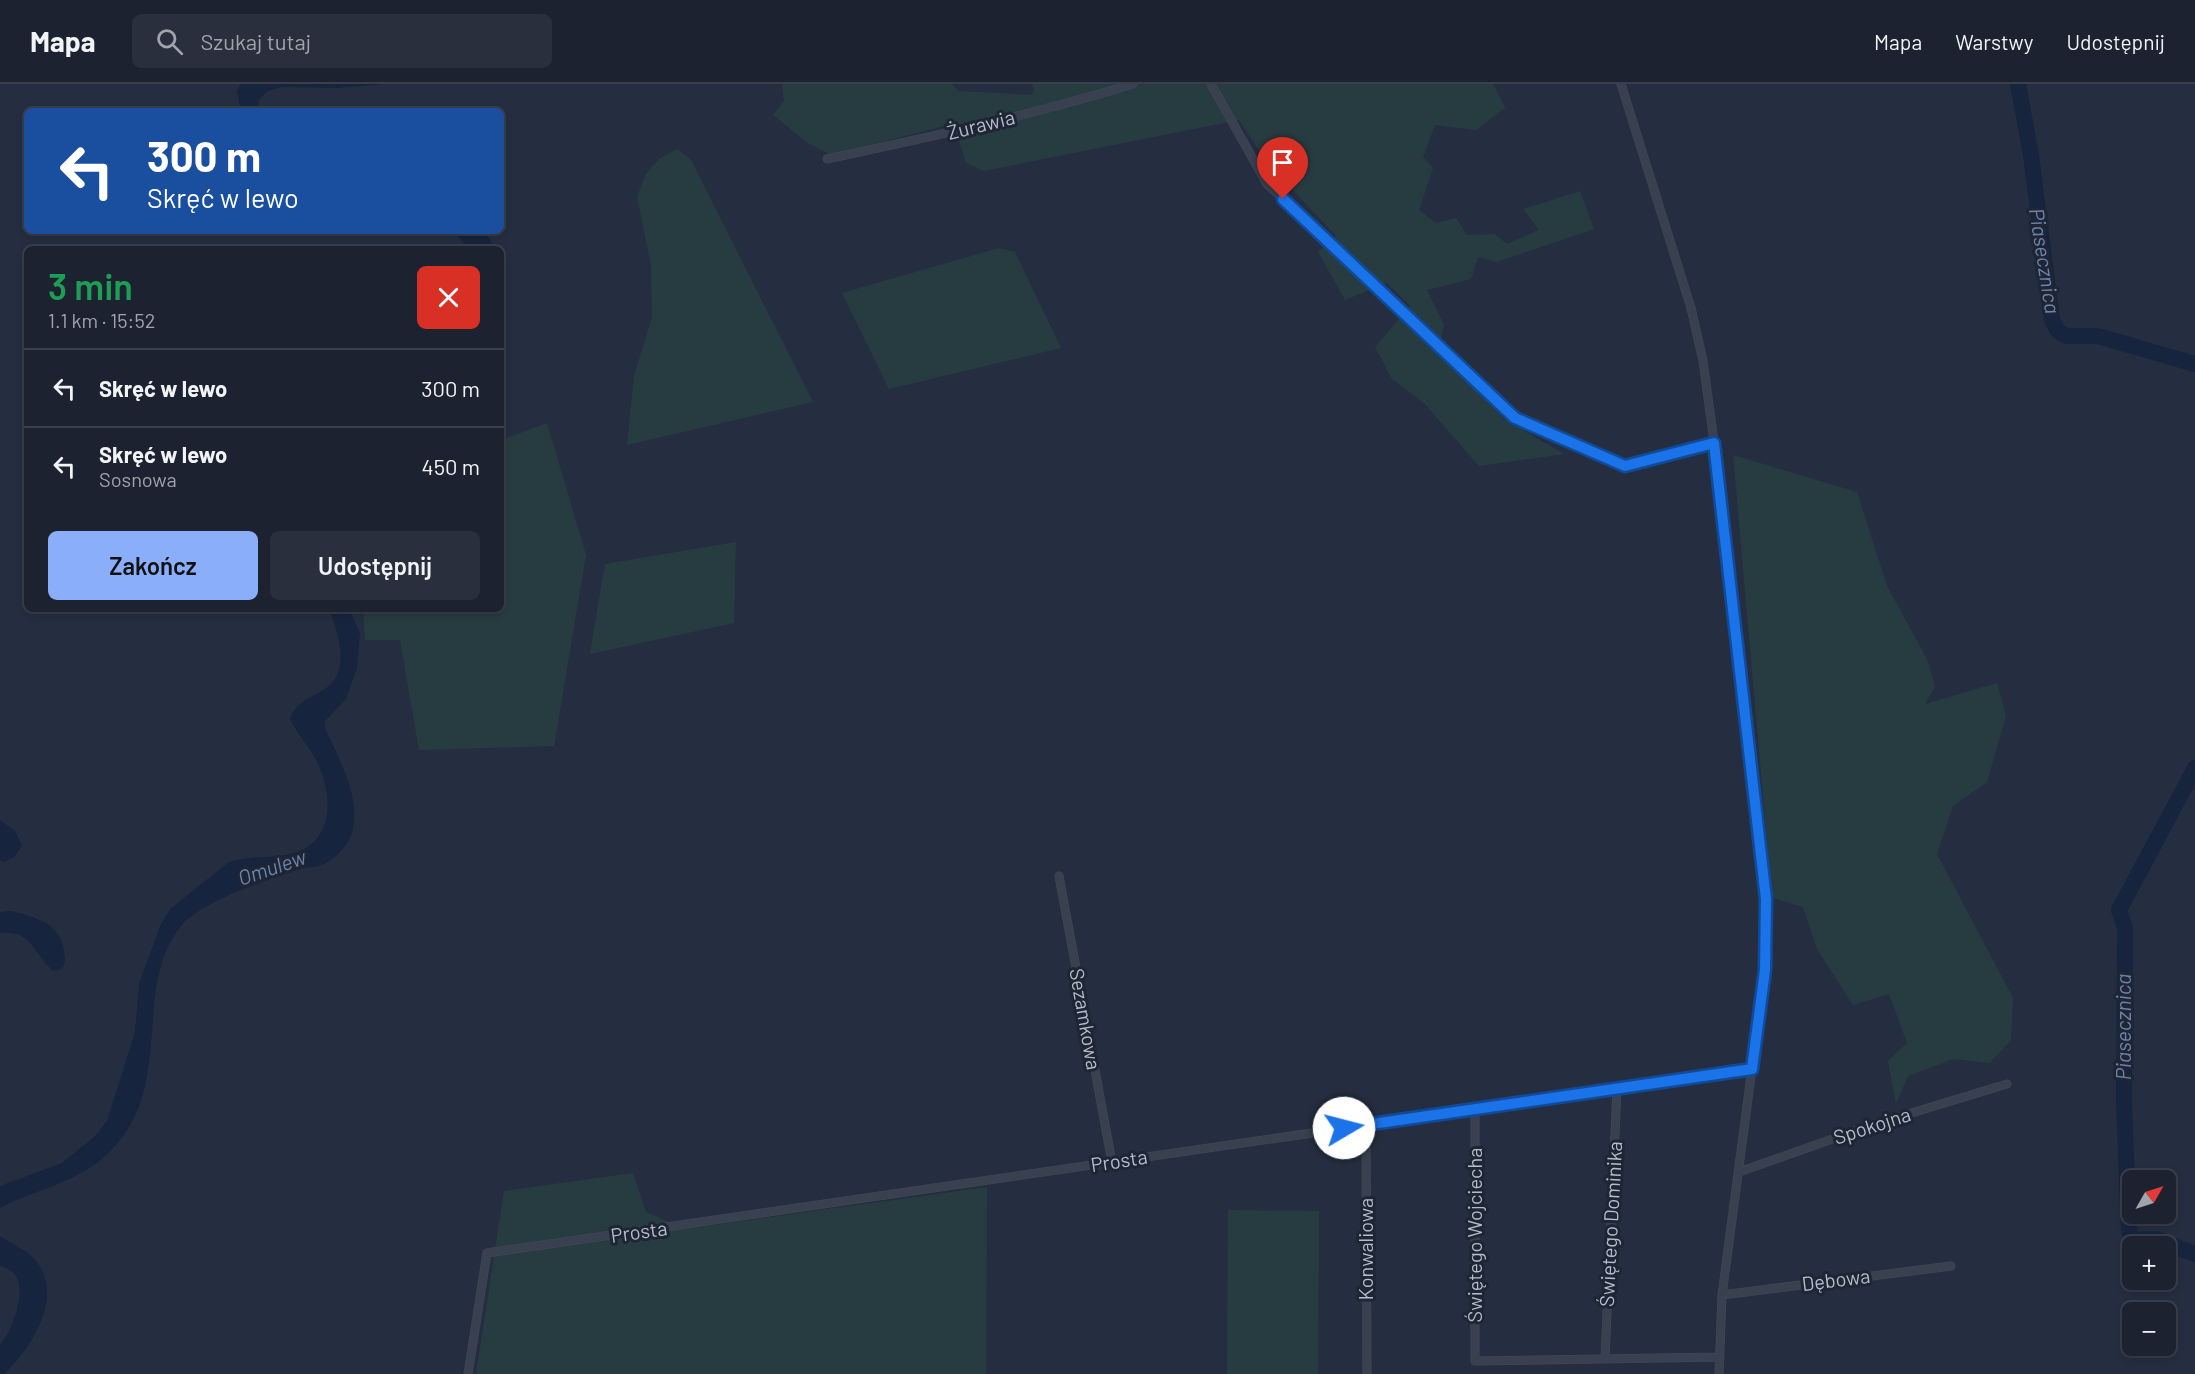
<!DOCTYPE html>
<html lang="pl">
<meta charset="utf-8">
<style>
:root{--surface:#1c2230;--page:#292f3c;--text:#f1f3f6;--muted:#a0a4ab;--line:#3a3f4c;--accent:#8baefa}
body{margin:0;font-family:Barlow,sans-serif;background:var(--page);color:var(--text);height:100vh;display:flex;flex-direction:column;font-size:22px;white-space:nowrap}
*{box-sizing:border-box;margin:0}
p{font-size:20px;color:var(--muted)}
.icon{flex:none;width:33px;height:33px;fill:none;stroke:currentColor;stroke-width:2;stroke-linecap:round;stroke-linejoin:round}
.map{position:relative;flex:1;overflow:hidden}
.drawer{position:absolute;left:24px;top:162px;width:480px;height:366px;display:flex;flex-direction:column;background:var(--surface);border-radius:9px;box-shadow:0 3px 9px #0003,0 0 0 2px var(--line)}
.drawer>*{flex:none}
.guide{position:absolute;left:24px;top:24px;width:480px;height:126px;border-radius:9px;box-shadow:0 3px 9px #0003,0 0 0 2px var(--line);background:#1a4fa0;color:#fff;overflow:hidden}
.needle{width:39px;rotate:51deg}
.fabs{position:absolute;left:2122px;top:1086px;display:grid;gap:12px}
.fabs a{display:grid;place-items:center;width:54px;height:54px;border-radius:9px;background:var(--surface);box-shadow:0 3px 9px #0003,0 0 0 2px var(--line);font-size:30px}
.pin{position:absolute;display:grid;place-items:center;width:51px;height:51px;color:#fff;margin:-62px -26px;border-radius:50% 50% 50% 0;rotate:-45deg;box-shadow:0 0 6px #0007}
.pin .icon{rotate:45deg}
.me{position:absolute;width:66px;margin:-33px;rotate:82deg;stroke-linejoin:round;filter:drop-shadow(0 0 4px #0008)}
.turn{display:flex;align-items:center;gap:21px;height:126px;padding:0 24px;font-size:27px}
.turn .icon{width:78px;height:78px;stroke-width:2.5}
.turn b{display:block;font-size:42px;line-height:51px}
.round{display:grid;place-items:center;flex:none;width:63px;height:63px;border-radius:9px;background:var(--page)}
.headline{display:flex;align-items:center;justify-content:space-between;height:102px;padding:0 24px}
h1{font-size:36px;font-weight:600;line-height:45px;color:#1e9e55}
.primary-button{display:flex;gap:12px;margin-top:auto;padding:12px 24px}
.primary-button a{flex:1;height:69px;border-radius:9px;background:var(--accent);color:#111;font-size:24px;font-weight:600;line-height:69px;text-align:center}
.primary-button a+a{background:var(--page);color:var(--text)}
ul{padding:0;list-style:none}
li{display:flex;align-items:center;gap:18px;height:78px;padding:0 24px;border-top:2px solid var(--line)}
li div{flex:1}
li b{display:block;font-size:22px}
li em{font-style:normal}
header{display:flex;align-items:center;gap:36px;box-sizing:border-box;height:84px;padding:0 30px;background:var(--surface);border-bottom:2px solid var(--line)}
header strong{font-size:28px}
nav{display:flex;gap:33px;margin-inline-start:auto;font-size:21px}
.search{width:420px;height:54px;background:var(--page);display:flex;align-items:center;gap:15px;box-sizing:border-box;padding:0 21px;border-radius:9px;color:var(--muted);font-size:22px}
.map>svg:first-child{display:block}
.green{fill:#273c41}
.water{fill:#17243e}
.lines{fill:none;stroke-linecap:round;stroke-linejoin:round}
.river{stroke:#17243e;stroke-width:16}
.minor-casing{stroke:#424a59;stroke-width:9}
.minor{stroke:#394150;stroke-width:8}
.route-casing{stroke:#114b97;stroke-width:15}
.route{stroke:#1a73e8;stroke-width:10}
.labels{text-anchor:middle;stroke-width:6;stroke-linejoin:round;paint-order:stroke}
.street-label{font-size:20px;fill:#b5bcca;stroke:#1e2635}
.water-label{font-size:21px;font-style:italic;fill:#6e83aa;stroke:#1e2635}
</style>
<header>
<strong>Mapa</strong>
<div class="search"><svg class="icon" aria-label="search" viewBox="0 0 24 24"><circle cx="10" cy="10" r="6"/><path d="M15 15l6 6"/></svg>Szukaj tutaj</div>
<nav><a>Mapa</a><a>Warstwy</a><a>Udostępnij</a></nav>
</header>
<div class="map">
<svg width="2195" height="1290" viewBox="0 0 2195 1290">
<rect width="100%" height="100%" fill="#252e40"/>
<!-- green -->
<path class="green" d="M 782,0 L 953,0 L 958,7 L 1031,11 L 1034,6 L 1032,0 L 1493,0 L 1505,24 L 1476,46 L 1435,41 L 1423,73 L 1433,84 L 1419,126 L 1436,139 L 1456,134 L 1467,151 L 1495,150 L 1507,160 L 1539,146 L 1523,125 L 1580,107 L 1594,145 L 1497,178 L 1478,173 L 1471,195 L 1427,206 L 1444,241 L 1438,269 L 1504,335 L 1564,370 L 1479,382 L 1424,319 L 1392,295 L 1375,263 L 1410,222 L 1387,199 L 1345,216 L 1318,168 L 1336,152 L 1268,80 L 1239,36 L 984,87 L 966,79 L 955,44 L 948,41 L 831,71 L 808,59 L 773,31 L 784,17 Z
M 677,65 L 691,76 L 813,318 L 627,361 L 634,292 L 652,233 L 651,181 L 637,113 L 646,90 L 659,75 Z
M 999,164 L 1015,168 L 1061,264 L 889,305 L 842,209 Z
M 547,339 L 586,471 L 554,662 L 419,666 L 400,556 L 365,556 L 363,525 L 501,525 L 501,356 Z
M 1733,371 L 1857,408 L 1887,502 L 1927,575 L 1935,602 L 1925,620 L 1997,599 L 2006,632 L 1987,698 L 1953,722 L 1937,770 L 2013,914 L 2011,956 L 1990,979 L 1953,975 L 1908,992 L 1896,1020 L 1888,977 L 1907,959 L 1889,910 L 1853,921 L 1817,865 L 1803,823 L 1772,814 Z
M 736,458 L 734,539 L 590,570 L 605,480 Z
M 633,1089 L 646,1128 L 684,1145 L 987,1103 L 986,1290 L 476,1290 L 504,1107 Z
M 1228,1126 L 1319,1127 L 1318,1290 L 1227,1290 Z"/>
<!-- water -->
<path class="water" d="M 240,0 L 387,0 L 337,4 L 281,3 L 268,7 L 260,14 L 258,22 L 262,27 L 241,27 L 237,8 Z
M 453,147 L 484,147 L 496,165 L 469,165 Z
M 329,525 L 349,525 L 360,549 L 357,584 L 346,615 L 325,637 L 325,644 C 339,675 366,722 349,756 C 344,766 332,777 322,781 C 317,783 310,783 304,784 C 275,792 201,818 182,841 C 128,906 181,1007 102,1075 C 72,1100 34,1106 0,1124 L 0,1102 L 62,1079 L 95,1052 L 107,1037 L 135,948 L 139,900 L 160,842 L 170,825 L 229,778 C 250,771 273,775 294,769 C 335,756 333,711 317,678 C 310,663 297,650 290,635 C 296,616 310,615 325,605 C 352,586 338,550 329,525 Z
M 0,736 L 15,747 L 22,762 L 14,773 L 4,778 L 0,776 Z
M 11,827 C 35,833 61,839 64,867 C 65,875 66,879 62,885 L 53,887 C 33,869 32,846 0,849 L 0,828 Z
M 0,1152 C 9,1158 20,1163 28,1169 C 70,1203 34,1262 4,1290 L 0,1290 C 0,1282 0,1269 0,1262 C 2,1256 8,1251 10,1245 C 19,1223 30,1189 0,1182 Z"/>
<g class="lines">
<!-- river -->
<path class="river" d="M 2018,0 L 2031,71 L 2052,236 L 2058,247 L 2066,252 L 2098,252 L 2195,280
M 2195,684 L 2119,826 L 2125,844 L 2124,1021 L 2129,1147 L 2133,1156 L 2156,1155 L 2195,1170"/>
<defs>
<path id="minor" d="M 1211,0 L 1267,100 L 1515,334 L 1625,382 L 1715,359
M 1621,0 L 1691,224 L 1703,277 L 1727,453 L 1765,815 L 1765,886 L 1722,1211 L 1719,1290
M 827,75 C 930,53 1032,31 1133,0
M 1059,792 L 1112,1078
M 1475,1025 L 1475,1277 L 1720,1273
M 1366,1041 L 1367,1290
M 1739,1088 L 1872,1041 L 2007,1000
M 1722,1211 L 1951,1182
M 1605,1275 L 1617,1004
M 468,1290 L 487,1169 L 1752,985"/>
</defs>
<!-- minor casing -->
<use href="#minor" class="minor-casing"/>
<!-- minor -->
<use href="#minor" class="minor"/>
</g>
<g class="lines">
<defs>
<path id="route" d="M 1283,115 L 1515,334 L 1625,382 L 1714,359 L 1766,815 L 1765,886 L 1752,985 L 1344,1044"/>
</defs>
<!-- route casing -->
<use href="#route" class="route-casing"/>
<!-- route -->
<use href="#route" class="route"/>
</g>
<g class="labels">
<!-- street labels -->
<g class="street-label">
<text transform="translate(981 41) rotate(-14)" y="7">Żurawia</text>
<text transform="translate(1085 935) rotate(80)" y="7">Sezamkowa</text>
<text transform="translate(1872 1042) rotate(-18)" y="7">Spokojna</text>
<text transform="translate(1119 1077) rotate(-9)" y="7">Prosta</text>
<text transform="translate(1611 1140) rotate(-87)" y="7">Świętego Dominika</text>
<text transform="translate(639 1148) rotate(-8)" y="7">Prosta</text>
<text transform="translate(1475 1151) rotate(-90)" y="7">Świętego Wojciecha</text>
<text transform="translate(1366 1165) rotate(-90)" y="7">Konwaliowa</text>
<text transform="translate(1836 1196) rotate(-7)" y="7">Dębowa</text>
</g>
<!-- water labels -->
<g class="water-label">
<text transform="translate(2044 177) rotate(81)" y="7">Piasecznica</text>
<text transform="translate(272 784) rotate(-19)" y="7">Omulew</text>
<text transform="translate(2124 943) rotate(-90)" y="7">Piasecznica</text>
</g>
</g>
</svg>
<div class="fabs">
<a><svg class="needle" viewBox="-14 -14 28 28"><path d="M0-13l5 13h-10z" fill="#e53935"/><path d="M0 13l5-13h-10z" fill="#a0a4ab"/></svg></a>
<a>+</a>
<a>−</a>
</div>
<div class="pin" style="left:1283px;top:115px;background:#d93025"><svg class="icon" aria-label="arrive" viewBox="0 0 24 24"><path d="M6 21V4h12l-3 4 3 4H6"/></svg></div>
<svg class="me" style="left:1344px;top:1044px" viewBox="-20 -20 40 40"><circle r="19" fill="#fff"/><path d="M0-13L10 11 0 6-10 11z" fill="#1a73e8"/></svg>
<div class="guide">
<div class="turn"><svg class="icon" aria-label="left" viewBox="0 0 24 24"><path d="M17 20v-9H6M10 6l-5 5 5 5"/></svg><div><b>300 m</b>Skręć w lewo</div></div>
</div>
<section class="drawer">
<div class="headline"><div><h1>3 min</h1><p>1.1 km · 15:52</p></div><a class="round" style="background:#d93025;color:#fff"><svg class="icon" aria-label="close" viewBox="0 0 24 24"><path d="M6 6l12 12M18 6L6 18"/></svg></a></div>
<ul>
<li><svg class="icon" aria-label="left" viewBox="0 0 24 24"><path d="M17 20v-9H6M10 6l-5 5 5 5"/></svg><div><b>Skręć w lewo</b></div><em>300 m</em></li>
<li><svg class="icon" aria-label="left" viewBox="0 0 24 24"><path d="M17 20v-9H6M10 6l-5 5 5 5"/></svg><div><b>Skręć w lewo</b><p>Sosnowa</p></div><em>450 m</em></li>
</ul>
<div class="primary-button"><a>Zakończ</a><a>Udostępnij</a></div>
</section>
</div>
